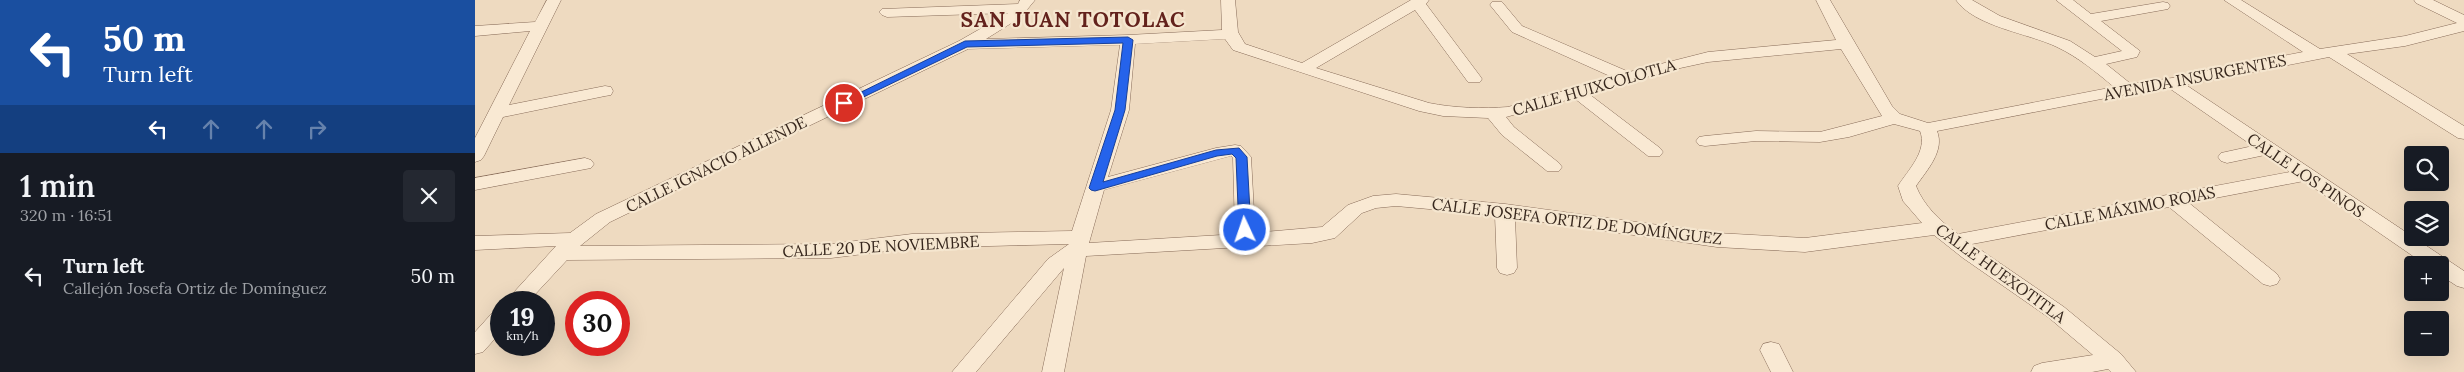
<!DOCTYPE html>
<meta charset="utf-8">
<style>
:root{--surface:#171b24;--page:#242831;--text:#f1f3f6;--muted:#9ea1a6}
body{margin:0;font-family:Lora,serif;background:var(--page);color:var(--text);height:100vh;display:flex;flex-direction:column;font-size:19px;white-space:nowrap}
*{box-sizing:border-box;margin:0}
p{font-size:16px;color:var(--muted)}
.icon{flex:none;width:28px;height:28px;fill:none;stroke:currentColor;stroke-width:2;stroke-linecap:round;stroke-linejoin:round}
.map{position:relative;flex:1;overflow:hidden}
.sheet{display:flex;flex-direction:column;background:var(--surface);width:475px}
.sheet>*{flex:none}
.hud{background:#1a4fa0;color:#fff;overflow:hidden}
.buttons{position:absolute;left:1929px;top:146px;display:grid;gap:10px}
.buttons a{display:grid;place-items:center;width:45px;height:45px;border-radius:5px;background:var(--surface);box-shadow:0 5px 20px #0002;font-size:25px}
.speed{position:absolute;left:15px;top:291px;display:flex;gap:10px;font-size:25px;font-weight:700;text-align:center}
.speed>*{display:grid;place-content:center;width:65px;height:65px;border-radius:50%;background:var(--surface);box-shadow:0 5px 20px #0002;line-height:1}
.speed small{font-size:12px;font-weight:400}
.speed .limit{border:8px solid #d22;background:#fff;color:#111}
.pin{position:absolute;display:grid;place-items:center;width:42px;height:42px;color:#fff;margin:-21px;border:2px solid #fff;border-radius:50%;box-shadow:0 1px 5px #0007}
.me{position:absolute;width:55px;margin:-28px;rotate:357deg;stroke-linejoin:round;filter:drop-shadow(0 0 4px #0008)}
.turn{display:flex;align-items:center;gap:18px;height:105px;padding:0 20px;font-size:22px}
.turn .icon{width:65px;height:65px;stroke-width:2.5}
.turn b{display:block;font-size:35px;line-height:42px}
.lanes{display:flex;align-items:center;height:48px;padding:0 20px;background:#0003;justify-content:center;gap:25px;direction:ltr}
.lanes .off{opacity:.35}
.round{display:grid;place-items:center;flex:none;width:52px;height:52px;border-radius:5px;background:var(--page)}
.summary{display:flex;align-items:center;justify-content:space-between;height:85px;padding:0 20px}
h1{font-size:30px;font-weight:600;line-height:38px}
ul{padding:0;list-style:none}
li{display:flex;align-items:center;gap:15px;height:75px;padding:0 20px}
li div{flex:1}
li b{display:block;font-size:19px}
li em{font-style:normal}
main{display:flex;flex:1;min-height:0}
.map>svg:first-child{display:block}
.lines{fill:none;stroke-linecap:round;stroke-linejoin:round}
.minor-casing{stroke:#876b58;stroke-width:1}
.minor{fill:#f9e9d3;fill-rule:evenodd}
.route{fill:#2563eb;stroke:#184099}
.labels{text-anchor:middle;stroke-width:4.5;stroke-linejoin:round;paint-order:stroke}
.street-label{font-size:16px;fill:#36261c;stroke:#f5e6cf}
.district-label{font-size:21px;font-weight:bold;letter-spacing:1px;fill:#63221c;stroke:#f5e6cf}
</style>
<main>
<section class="sheet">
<div class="hud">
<div class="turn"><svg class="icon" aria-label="left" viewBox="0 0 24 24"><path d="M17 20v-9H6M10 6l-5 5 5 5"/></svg><div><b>50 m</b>Turn left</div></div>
<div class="lanes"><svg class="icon" aria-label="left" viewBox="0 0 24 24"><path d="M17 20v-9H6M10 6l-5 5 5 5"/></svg><svg class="icon off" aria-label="ahead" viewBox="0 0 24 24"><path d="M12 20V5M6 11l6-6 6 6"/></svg><svg class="icon off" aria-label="ahead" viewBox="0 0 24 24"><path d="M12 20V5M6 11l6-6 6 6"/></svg><svg class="icon off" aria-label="right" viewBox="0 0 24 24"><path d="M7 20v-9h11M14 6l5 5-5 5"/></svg></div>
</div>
<div class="summary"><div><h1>1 min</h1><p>320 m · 16:51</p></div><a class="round"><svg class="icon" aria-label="close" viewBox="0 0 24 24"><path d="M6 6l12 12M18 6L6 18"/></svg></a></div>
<ul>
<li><svg class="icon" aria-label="left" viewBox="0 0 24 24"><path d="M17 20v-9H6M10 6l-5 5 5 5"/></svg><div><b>Turn left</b><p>Callejón Josefa Ortiz de Domínguez</p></div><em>50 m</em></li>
</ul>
</section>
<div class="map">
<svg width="1989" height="372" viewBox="0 0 1989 372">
<rect width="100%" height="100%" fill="#eedac0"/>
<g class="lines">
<defs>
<path id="minor" d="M 72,0 L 86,0 L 34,105 L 130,86 L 136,87 L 138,91 L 136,95 L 130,96 L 28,117 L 9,156 L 6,160 L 0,162 L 0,138 L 55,31 L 0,36 L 0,26 L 60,22 Z
M 545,0 L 560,0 L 546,17 L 511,39 L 653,35 L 747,30 L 746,0 L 760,0 L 763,32 L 770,44 L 827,63 L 936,0 L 954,0 L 951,4 L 1005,76 L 1007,79 L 1005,82 L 993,82 L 940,10 L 841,68 L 954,103 C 979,108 1007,109 1033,107 L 1137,77 L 1037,32 L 1015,5 L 1017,2 L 1027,2 L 1047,26 L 1154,72 L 1233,52 L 1361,40 L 1341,0 L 1355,0 L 1417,106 L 1425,114 L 1453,123 L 1639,87 C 1621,72 1603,57 1582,47 C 1553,33 1500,27 1481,0 L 1497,0 L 1525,16 L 1595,41 L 1620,57 L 1647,51 L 1581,0 L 1598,0 L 1616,14 L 1688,2 L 1693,3 L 1695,6 L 1693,9 L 1626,21 L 1665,51 L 1662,57 L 1631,64 L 1656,84 L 1697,78 L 1828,52 L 1749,0 L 1766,0 L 1845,49 L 1930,36 L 1982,23 L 1941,3 L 1939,0 L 1958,0 L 1989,15 L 1989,31 L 1930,46 L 1872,54 L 1989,126 L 1989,139 L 1983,138 L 1854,57 L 1711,85 L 1989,271 L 1989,288 L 1982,286 L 1965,275 L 1965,265 L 1951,265 L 1829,181 L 1714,203 L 1802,274 L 1805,279 L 1802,284 L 1795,286 L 1788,284 L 1694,207 L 1497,244 L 1589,307 L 1646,354 L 1661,372 L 1636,372 L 1633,369 L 1617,372 L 1556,372 L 1559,366 L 1567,363 L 1618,355 L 1573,317 L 1488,258 L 1459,235 L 1330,252 L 1242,247 L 1040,218 L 1042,268 L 1039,273 L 1032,275 L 1025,273 L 1022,268 L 1020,215 L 921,206 L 901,208 L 887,213 L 860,238 L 837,243 L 611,256 L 589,372 L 567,372 L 589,268 L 501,372 L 477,372 L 573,259 L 594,244 L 437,248 L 356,258 L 92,260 L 53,302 L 30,302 L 81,246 L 0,250 L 0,236 L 95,233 L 121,214 L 484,41 L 533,13 L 412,17 L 407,15 L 404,12 L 407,9 L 543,4 ZM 750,39 L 758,50 L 944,111 L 968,116 L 1013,118 L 1027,135 L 1072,171 L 1084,171 L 1087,167 L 1084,163 L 1039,127 L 1031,117 L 1099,98 L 1173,156 L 1185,156 L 1188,152 L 1185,148 L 1114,94 L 1196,70 L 1233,62 L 1366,49 L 1407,116 L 1345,132 L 1281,131 L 1230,136 L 1224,137 L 1221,141 L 1224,145 L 1230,146 L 1281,141 L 1345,142 L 1374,137 L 1419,124 L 1445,131 C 1453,151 1433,170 1423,186 L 1428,201 L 1447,223 L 1330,238 L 1242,233 L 1030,204 L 921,194 L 898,196 L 873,205 L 847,227 L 778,233 L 780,230 L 776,157 L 766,146 L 760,145 L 741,148 L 633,177 L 654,110 L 660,44 ZM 645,45 L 636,110 L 597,231 L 437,234 L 356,244 L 105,246 L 135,222 L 493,49 ZM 1694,88 L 1778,146 L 1746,153 L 1743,157 L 1746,161 L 1752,163 L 1790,155 L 1815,172 L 1483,234 C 1465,221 1449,206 1441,186 C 1452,170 1470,151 1462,131 L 1652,94 ZM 756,156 L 758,158 L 760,230 L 763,234 L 614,243 L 629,190 Z
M 110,158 L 116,160 L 119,164 L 116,168 L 0,190 L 0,178 Z
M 26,310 L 26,332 L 8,352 L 0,354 L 0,332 L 18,312 Z
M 1296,342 L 1304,344 L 1318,372 L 1296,372 L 1285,350 L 1288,344 Z"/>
</defs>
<!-- minor casing -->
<use href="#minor" class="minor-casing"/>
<!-- minor -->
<use href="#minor" class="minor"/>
</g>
<!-- route -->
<path class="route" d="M 653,37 L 658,40 L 650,110 L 628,182 L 741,150 L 764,148 L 772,157 L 776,230 L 774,233 L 770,234 L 764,230 L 761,158 L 757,154 L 742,156 L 620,191 L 616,190 L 614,188 L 640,110 L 648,43 L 492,47 L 372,105 L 369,106 L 364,103 L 490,41 Z"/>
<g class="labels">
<!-- street labels -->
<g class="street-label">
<text transform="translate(1720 77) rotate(-11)" y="6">AVENIDA INSURGENTES</text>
<text transform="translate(1119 87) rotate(-16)" y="6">CALLE HUIXCOLOTLA</text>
<text transform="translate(241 164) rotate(-26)" y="6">CALLE IGNACIO ALLENDE</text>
<text transform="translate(1831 175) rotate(34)" y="6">CALLE LOS PINOS</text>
<text transform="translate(1655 208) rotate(-11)" y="6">CALLE MÁXIMO ROJAS</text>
<text transform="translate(1102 221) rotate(7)" y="6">CALLE JOSEFA ORTIZ DE DOMÍNGUEZ</text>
<text transform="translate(406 246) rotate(-3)" y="6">CALLE 20 DE NOVIEMBRE</text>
<text transform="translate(1526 273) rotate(36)" y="6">CALLE HUEXOTITLA</text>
</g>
<!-- district labels -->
<g class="district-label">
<text x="598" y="27">SAN JUAN TOTOLAC</text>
</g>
</g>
</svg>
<div class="buttons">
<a><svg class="icon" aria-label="search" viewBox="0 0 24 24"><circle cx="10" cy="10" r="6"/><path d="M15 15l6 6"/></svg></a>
<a><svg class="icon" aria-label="layers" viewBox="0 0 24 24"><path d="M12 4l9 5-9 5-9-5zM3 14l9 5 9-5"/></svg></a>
<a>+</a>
<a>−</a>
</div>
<div class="speed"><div>19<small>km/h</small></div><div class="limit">30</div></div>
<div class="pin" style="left:369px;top:103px;background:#d93025"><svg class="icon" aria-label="arrive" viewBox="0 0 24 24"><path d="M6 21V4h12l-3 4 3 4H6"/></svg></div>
<svg class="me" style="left:770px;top:230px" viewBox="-20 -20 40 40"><circle r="17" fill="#2563eb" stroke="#fff" stroke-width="3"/><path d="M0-11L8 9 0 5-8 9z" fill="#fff"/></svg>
</div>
</main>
